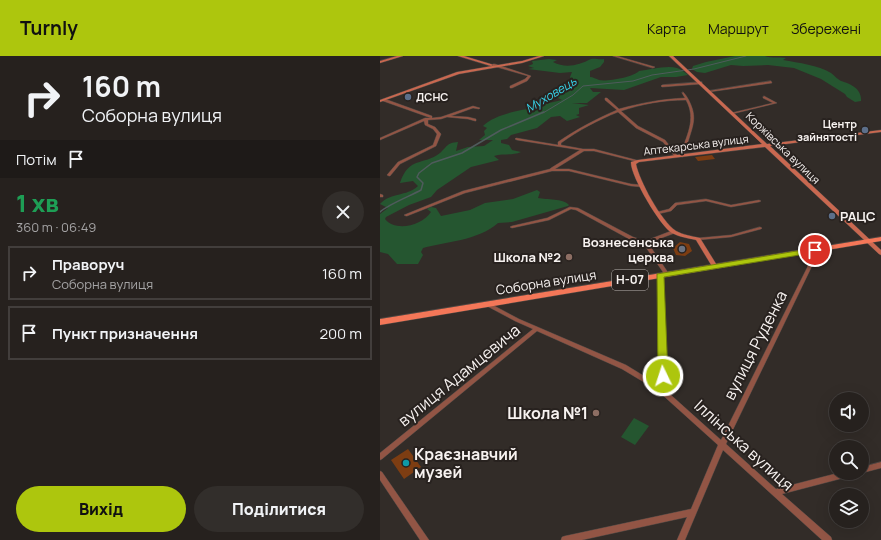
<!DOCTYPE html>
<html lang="uk">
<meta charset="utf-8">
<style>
:root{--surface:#26211e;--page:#322e2b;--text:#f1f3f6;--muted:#a4a3a4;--line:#423e3c;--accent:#adc60d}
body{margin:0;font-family:Manrope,sans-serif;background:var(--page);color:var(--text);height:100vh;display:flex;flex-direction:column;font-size:15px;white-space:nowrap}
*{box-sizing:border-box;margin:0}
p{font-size:13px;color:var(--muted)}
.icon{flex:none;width:22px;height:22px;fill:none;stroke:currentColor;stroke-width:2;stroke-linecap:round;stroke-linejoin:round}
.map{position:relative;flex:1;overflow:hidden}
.drawer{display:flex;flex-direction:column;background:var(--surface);width:380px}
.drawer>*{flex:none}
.banner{background:#26211e;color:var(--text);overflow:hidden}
.fabs{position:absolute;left:449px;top:336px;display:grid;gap:8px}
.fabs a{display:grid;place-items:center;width:40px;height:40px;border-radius:50%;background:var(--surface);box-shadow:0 4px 16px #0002,0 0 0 1px var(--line);font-size:20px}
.pin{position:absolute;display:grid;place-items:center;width:34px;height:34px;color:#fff;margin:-17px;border:2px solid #fff;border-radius:50%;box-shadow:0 1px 4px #0007}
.me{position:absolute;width:44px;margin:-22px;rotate:356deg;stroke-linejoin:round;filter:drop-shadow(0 0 3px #0008)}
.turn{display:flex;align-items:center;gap:14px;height:84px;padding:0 16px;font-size:18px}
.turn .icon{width:52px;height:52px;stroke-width:2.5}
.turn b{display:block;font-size:28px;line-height:34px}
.then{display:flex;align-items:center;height:38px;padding:0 16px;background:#0003;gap:8px;font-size:15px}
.round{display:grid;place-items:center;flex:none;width:42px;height:42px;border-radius:21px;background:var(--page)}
.headline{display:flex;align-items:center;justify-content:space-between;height:68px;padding:0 16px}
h1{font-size:24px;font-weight:800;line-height:30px;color:#1e9e55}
.cta{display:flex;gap:8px;margin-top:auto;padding:8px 16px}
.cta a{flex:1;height:46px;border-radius:24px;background:var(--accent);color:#111;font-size:16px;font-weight:800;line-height:46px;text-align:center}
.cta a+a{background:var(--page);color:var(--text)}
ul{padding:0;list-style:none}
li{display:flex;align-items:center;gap:12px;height:54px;margin:0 8px 6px;padding:0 8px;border:2px solid var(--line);border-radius:0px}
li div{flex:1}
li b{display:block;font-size:15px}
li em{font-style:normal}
header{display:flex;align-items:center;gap:24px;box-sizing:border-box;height:56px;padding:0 20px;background:var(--accent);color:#111}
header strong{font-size:19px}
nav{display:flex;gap:22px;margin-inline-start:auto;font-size:14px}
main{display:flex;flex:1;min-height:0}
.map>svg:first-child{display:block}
.green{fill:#255630}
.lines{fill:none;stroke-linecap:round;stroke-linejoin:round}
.stream-far1{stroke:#4f5b5c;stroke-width:1}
.stream{stroke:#4f5b5c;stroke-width:1.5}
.building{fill:#7d3d12}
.street-casing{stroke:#4e4844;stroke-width:1}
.secondary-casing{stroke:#4e4844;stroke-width:1}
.primary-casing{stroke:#4e4844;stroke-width:1}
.street{fill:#925545;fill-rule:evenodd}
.secondary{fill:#c96850;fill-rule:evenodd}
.primary{fill:#f47758;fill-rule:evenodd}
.route{fill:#adc60d;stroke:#708108}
.service-dot{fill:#5c6f8a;stroke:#28221f;stroke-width:1.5}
.worship-dot{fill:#6b7280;stroke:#28221f;stroke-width:1.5}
.education-dot{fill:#8d6e63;stroke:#28221f;stroke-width:1.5}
.culture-dot{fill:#0f9aa8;stroke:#28221f;stroke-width:1.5}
.labels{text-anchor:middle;stroke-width:4;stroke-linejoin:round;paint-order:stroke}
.far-poi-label{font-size:11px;font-weight:bold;fill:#f7f2f0;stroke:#28221f;text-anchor:start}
.far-street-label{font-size:11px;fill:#f7f2f0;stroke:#28221f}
.far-water-label{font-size:12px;font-style:italic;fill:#37d4ea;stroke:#28221f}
.shield{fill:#28221f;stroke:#b9b4b1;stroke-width:1}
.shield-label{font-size:12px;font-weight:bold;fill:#f7f2f0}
.poi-label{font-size:13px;font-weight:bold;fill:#f7f2f0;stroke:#28221f;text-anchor:end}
.street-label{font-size:13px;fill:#f7f2f0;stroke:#28221f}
.near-street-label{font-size:16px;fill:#f7f2f0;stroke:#28221f}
.near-poi-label{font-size:16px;font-weight:bold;fill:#f7f2f0;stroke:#28221f;text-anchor:end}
</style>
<header>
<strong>Turnly</strong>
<nav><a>Карта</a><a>Маршрут</a><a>Збережені</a></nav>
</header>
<main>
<section class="drawer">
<div class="banner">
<div class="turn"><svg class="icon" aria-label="right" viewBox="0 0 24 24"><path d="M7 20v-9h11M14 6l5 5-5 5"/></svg><div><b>160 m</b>Соборна вулиця</div></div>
<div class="then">Потім<svg class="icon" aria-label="arrive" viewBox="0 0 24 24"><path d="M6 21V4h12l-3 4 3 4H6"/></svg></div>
</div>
<div class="headline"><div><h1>1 хв</h1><p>360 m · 06:49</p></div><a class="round"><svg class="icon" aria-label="close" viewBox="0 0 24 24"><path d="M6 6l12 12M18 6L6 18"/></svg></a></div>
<ul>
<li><svg class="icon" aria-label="right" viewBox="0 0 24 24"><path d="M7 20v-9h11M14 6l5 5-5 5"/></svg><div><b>Праворуч</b><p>Соборна вулиця</p></div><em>160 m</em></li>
<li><svg class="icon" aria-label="arrive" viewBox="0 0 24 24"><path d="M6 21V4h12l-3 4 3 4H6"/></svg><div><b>Пункт призначення</b></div><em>200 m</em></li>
</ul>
<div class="cta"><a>Вихід</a><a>Поділитися</a></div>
</section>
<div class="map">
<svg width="501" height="484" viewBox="0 0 501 484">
<rect width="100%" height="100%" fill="#322c28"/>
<!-- green -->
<path class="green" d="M 355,0 L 385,0 C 387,2 400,1 406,2 L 403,4 C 419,7 438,9 451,17 C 455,20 457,23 461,25 C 471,28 482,33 481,45 L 475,46 L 467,41 L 465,38 L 441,23 L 414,12 L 388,9 L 363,10 L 351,9 L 325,17 L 317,16 L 312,13 L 313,10 L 326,6 Z
M 169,3 L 177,4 L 173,6 C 186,13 199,9 211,3 C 215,2 219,4 224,3 L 224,6 L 220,11 L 210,15 L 210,21 C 213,21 216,23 219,24 C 226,26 254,21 259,15 C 270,14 286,9 297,12 C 301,13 304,16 308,19 L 296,21 L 281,21 L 244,34 L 210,32 L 213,36 L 221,36 L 207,47 L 192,47 L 209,49 L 199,52 L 199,58 L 196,59 L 200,61 L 187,65 L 180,60 L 171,61 L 157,72 L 131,79 L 127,83 L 121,84 L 121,87 L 129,89 L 132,94 L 141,96 C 132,100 123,97 114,100 L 119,104 L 91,111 L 57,134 L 51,141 L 29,149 L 6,161 L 5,163 C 15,176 42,170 51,156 L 47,153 L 51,151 L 56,152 L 61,160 L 90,154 L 105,147 L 133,143 L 157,134 L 160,136 L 158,142 C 167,144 183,142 189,149 L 188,150 L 132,166 L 118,167 C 97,185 68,185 43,192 L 41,196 L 43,199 L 38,208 L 17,208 L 8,198 L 0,196 L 0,158 L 8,152 L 0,148 C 11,136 26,141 38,130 L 33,125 L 20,127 C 29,100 43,110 60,97 C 67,91 66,87 78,86 L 76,95 L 88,91 L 104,90 L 113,84 L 99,84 L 105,79 L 104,75 L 107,72 L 103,70 C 116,57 145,53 162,51 L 165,48 L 182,44 L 178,42 L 178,39 L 192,25 L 190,21 L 192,16 L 180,17 L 148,13 L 154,12 L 148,10 L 153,8 L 152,5 Z
M 254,362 L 269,370 L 255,389 L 241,381 Z"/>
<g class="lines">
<!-- stream-far1 -->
<path class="stream-far1" d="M 163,57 L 193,39 L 203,30 L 253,25 L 272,19 L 314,13 L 366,0"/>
<!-- stream -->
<path class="stream" d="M 0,156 C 7,149 30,140 41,134 L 43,127 L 37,121 L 39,117 L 52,107 L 82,97 L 121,74 L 164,56"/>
</g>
<!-- building -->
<path class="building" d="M 332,99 L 335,103 L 318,105 L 315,101 Z
M 300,186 L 309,188 L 312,195 L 305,200 L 296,199 L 293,192 Z
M 28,393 L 41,411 L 24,423 L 11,404 Z"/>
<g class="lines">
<defs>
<path id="street" d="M 233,0 L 237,0 L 275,11 L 273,12 Z
M 113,8 L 115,8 L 151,20 L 147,25 L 132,32 L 130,32 L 130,30 L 145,23 L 148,20 L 113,10 Z
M 391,25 L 392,27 L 329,36 L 328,35 Z
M 322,26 L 322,28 L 321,28 L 282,31 L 281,30 L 282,29 Z
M 303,36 C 307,40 309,44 311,49 C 317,63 312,72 308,86 C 306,91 305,96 303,101 L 300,100 C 306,80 317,64 306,44 C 283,44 262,48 241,55 L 258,70 L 285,84 L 297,99 L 297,101 L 295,101 L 283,86 L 256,72 L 238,56 C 218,64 199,74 181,87 L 181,89 L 203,93 L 214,93 L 260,105 L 258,106 L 214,95 L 204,95 L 175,113 L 189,113 L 251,128 L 262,129 L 264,130 L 263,131 L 251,130 L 189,115 L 172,115 L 85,137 L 27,160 L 26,160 L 24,159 L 83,135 L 170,113 L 171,112 L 200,94 L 137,84 L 135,83 L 136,82 L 178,89 L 178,86 C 197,73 216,63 237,54 L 225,44 L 225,42 L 227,42 L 239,53 C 261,47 282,43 305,42 L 302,37 Z
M 384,40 L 397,47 L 352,58 L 351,57 L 393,47 L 383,42 L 383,41 Z
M 3,43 L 5,43 L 52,60 L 52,62 L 61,61 L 93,50 L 100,52 L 99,53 L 93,52 L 71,60 L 88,61 L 96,63 L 96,65 L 95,65 L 88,63 L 67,61 L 61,63 L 48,64 L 48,68 L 55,71 L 61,78 L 56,90 L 20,108 L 10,120 L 9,120 L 7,119 L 18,106 L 53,89 L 57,78 L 53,73 L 45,69 L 44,65 L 0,84 L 0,82 L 45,62 L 51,62 L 3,45 Z
M 0,138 L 3,139 L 3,141 L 0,141 Z
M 326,143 L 351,149 L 379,144 L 381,145 L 379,146 L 351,151 L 326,145 L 297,149 L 291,155 L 278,158 L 276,157 L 277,156 L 289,153 L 295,147 Z
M 190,151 L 198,152 L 253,181 L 265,185 L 291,175 L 295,175 L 295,177 L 268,187 L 289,218 L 289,219 L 285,219 L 263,187 L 249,183 L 196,154 L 191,153 L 169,164 L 132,172 L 130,171 L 132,170 L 167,162 Z
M 380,171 L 382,172 L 381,173 L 351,181 L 318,184 L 316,183 L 318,182 L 351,179 Z
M 433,193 L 437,193 L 437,194 L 431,212 L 346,388 L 396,433 L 458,417 L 474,417 L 473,419 L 471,420 L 402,438 L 451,481 L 452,484 L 442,484 L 343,394 L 305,484 L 297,484 L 307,461 L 202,484 L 181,484 L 182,481 L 185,480 L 311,453 L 338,389 L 277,334 L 242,313 L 157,275 L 2,403 L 0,404 L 0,397 L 153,273 L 135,265 L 105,249 L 104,248 L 107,246 L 139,263 L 246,309 L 277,328 L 280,320 L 278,220 L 280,219 L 282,220 L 286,320 L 282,331 L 341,384 L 427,212 Z
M 501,406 L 501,412 L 482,417 L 482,411 Z
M 0,415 L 2,416 L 49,484 L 40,484 L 0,424 Z"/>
<path id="secondary" d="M 17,0 L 23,0 L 0,7 L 0,5 Z
M 78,0 L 84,0 L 114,9 L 111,10 Z
M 159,0 L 164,0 L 142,7 L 79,18 L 0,46 L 0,44 L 77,16 L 142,5 Z
M 289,0 L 293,0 L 387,88 L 501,74 L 501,76 L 390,90 L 501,194 L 501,199 L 499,198 L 385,91 L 259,106 L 256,108 C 259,124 281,165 296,175 C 303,179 312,180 320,182 L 338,211 L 337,212 L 333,212 L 316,184 C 308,182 299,181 292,177 C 280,170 250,119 251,106 L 258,104 L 382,88 Z"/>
<path id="primary" d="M 501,181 L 501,185 L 0,269 L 0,263 Z"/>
</defs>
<!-- street casing -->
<use href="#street" class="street-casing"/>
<!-- secondary casing -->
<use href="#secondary" class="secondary-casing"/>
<!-- primary casing -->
<use href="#primary" class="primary-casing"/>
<!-- street -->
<use href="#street" class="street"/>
<!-- secondary -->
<use href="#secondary" class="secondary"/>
<!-- primary -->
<use href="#primary" class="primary"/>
</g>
<!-- route -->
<path class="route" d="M 435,192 L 438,192 L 438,196 L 284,221 L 288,320 L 283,324 L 279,323 L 278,320 L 277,218 Z"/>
<!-- markers -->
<g class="service-dot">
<circle cx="28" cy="41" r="4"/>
<circle cx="485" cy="74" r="4"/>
<circle cx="452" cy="160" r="4"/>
</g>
<circle class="worship-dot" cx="302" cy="193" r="4"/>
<g class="education-dot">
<circle cx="189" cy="201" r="4"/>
<circle cx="216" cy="357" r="4"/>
</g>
<circle class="culture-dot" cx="26" cy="407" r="4"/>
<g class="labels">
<!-- far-poi labels -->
<g class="far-poi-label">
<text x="36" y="45">ДСНС</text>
<text x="477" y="72" text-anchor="end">Центр<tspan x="477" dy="13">зайнятості</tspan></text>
</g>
<!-- far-street labels -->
<g class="far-street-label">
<text transform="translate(316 89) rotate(-7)" y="4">Аптекарська вулиця</text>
<text transform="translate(403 92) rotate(44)" y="4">Коржівська вулиця</text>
</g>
<!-- far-water labels -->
<g class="far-water-label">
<text transform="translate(171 39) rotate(-31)" y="4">Муховець</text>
</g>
<!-- shield labels -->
<rect class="shield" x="232" y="214" width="36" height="20" rx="3"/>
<g class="shield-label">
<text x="250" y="228">Н-07</text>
</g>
<!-- poi labels -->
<g class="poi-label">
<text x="460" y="165" text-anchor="start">РАЦС</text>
<text x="294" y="191">Вознесенська<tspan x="294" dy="15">церква</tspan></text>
<text x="181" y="206">Школа №2</text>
</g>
<!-- street labels -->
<g class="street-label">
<text transform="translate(166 226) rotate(-9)" y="5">Соборна вулиця</text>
</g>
<!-- near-street labels -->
<g class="near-street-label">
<text transform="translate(375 289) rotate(-63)" y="6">вулиця Руденка</text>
<text transform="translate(79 319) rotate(-39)" y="6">вулиця Адамцевича</text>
<text transform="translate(364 389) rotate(42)" y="6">Іллінська вулиця</text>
</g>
<!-- near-poi labels -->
<g class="near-poi-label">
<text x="208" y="363">Школа №1</text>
<text x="34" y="404" text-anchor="start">Краєзнавчий<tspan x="34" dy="18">музей</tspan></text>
</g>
</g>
</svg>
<div class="fabs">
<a><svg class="icon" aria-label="sound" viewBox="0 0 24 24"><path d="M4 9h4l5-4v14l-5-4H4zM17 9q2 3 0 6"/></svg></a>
<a><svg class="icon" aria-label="search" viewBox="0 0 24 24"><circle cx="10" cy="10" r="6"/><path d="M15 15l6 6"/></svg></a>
<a><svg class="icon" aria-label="layers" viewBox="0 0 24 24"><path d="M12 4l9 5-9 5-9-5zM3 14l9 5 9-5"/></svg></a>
</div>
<div class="pin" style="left:435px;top:194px;background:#d93025"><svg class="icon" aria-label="arrive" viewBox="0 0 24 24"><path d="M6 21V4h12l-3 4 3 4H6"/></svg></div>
<svg class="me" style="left:283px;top:320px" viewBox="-20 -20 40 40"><circle r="17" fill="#adc60d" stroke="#fff" stroke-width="3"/><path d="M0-11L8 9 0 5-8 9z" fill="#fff"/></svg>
</div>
</main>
